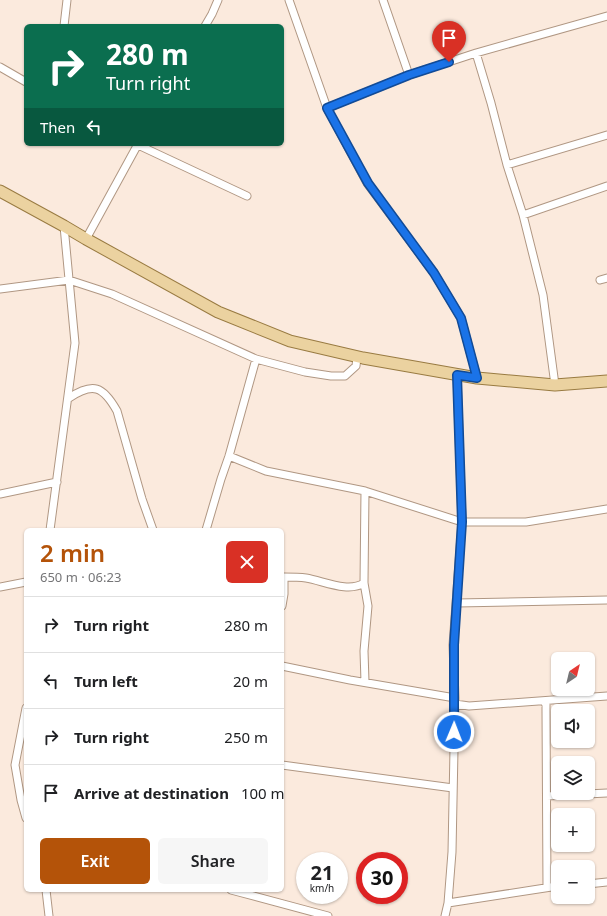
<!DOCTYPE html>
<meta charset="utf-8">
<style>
:root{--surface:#fff;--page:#f6f6f6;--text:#202124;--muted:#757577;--line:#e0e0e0;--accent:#b45309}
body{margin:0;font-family:"Noto Sans",sans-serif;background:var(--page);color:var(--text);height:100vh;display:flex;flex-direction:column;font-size:15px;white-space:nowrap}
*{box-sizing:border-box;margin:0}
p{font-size:13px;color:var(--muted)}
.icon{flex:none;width:22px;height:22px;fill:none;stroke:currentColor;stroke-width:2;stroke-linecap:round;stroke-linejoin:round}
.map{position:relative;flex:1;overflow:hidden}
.panel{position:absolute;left:24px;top:528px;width:260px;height:364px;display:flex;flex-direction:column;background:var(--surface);border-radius:6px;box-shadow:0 1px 3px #0004}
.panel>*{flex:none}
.hud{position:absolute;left:24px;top:24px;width:260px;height:122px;border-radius:6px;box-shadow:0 1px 3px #0004;background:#0b6e4f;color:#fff;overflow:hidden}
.needle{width:26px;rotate:35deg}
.controls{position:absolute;left:551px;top:652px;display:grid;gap:8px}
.controls a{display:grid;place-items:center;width:44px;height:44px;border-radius:6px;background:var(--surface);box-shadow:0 1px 3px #0004;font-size:20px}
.speed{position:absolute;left:296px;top:852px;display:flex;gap:8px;font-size:20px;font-weight:700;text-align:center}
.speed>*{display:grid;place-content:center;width:52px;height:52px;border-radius:50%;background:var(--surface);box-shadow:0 1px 3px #0004;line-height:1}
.speed small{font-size:10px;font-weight:400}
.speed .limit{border:6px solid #d22;background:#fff;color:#111}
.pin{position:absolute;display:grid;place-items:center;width:34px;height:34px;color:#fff;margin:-41px -17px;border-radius:50% 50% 50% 0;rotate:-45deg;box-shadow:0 0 4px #0007}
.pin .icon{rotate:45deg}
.me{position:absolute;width:44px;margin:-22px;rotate:1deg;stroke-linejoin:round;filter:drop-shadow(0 0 3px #0008)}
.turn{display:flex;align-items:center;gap:14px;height:84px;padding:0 16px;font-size:18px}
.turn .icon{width:52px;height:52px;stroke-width:2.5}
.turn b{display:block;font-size:28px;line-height:34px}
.then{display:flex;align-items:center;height:38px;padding:0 16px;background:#0003;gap:8px;font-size:15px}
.round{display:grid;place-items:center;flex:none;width:42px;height:42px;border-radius:6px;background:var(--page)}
.overview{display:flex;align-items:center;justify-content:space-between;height:68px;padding:0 16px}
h1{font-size:24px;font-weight:600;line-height:30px;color:var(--accent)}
.action{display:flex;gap:8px;margin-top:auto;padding:8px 16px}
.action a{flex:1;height:46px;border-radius:6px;background:var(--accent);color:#fff;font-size:16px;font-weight:600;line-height:46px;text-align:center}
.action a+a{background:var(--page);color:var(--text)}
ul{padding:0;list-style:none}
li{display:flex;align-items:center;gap:12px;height:56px;padding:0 16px;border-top:1px solid var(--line)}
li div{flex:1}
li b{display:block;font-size:15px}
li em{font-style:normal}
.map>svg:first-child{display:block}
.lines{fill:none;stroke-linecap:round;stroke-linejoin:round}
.street-casing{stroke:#b09783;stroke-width:9}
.primary-casing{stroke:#997b42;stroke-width:13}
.street{stroke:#fff;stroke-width:7}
.primary{stroke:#ebd2a0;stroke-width:11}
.route-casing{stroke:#114b97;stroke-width:10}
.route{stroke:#1a73e8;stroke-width:7}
</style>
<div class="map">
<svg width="607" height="916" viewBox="0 0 607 916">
<rect width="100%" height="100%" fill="#fbeadd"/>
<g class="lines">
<defs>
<path id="street" d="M 289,0 L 327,108 L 367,183 L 434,273 L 461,318 L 477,378
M 383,0 L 409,75
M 64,26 L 67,0
M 205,26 L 212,14 L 218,0
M 476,53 L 491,103 L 507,165 L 523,215 L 543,295 L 555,385
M 0,67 L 26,82
M 327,108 L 409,75 L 476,53 L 607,16
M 136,144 L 247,196
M 507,165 L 607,135
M 523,215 L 607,186
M 86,239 L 138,144
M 600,280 L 607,278
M 0,289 L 69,280 L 112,294 L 256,359 L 305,372 L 331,376 L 345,376 L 356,366 L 357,357
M 69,398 C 93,382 103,386 117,411 L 142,499 L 153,530
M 229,456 L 266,471 L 365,491 L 462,522 L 526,522 L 607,509
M 365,491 L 364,583 L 368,606 L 364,651 L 365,682
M 0,494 L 57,482
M 50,530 L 75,343 L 64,226
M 206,530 L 221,479 L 229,456 L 256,359
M 282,577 L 284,577 L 284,594 L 282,606
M 284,577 C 291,577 299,577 306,578 C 324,581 348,593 364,583
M 0,587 L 26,582
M 457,603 L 607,600
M 282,666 L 350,680 L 455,698
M 544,701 L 546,705 L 546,710 L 547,887
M 455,704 L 469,706 L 607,696
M 26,708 L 15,765 L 21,800 L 26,818
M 282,765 L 453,788
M 547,796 L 607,793
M 588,884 L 607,882
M 46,890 L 49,916
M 231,890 L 328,916
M 448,903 L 558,886
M 445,916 L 448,903 L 452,852 L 455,698 L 453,645 L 462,522 L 457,375"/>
<path id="primary" d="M 0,191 L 64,226 L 86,239 L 218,312 L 290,341 L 363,358 L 477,378 L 555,385 L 607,381"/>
</defs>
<!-- street casing -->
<use href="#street" class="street-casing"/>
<!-- primary casing -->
<use href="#primary" class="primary-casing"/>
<!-- street -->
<use href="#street" class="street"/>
<!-- primary -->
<use href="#primary" class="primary"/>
</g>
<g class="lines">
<defs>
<path id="route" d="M 449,62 L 409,75 L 327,108 L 368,183 L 434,273 L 461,318 L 477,378 L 457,375 L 462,522 L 454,645 L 454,732"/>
</defs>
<!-- route casing -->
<use href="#route" class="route-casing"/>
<!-- route -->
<use href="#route" class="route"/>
</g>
</svg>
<div class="controls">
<a><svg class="needle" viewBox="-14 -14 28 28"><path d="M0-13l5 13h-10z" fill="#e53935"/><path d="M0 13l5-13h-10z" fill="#757577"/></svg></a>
<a><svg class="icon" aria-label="sound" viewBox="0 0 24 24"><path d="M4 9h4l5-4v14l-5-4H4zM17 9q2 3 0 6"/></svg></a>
<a><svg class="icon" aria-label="layers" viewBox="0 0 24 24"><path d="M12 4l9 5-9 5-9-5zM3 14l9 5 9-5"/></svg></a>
<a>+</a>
<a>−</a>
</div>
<div class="speed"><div>21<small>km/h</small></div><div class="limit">30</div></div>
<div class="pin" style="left:449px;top:62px;background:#d93025"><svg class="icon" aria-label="arrive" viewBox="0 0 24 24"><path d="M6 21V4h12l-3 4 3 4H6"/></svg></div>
<svg class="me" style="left:454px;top:732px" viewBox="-20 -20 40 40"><circle r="17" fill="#1a73e8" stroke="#fff" stroke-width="3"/><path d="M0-11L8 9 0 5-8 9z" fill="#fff"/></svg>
<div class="hud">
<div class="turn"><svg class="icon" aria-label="right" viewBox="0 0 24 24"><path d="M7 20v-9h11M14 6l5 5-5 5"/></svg><div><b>280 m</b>Turn right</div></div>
<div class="then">Then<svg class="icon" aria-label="left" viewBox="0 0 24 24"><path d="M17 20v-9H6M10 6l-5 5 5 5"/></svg></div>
</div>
<section class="panel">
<div class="overview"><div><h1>2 min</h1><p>650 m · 06:23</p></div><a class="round" style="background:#d93025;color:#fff"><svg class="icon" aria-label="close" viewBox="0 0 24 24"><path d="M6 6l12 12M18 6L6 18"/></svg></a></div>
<ul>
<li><svg class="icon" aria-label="right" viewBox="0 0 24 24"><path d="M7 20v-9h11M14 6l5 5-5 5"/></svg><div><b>Turn right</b></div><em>280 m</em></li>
<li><svg class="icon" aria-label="left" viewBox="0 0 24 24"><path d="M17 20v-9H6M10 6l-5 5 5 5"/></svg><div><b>Turn left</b></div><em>20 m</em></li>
<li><svg class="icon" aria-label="right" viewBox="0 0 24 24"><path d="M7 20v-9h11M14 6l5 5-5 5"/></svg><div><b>Turn right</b></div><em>250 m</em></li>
<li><svg class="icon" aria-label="arrive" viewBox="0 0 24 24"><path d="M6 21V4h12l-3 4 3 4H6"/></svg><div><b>Arrive at destination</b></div><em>100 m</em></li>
</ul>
<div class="action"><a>Exit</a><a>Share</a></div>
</section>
</div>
